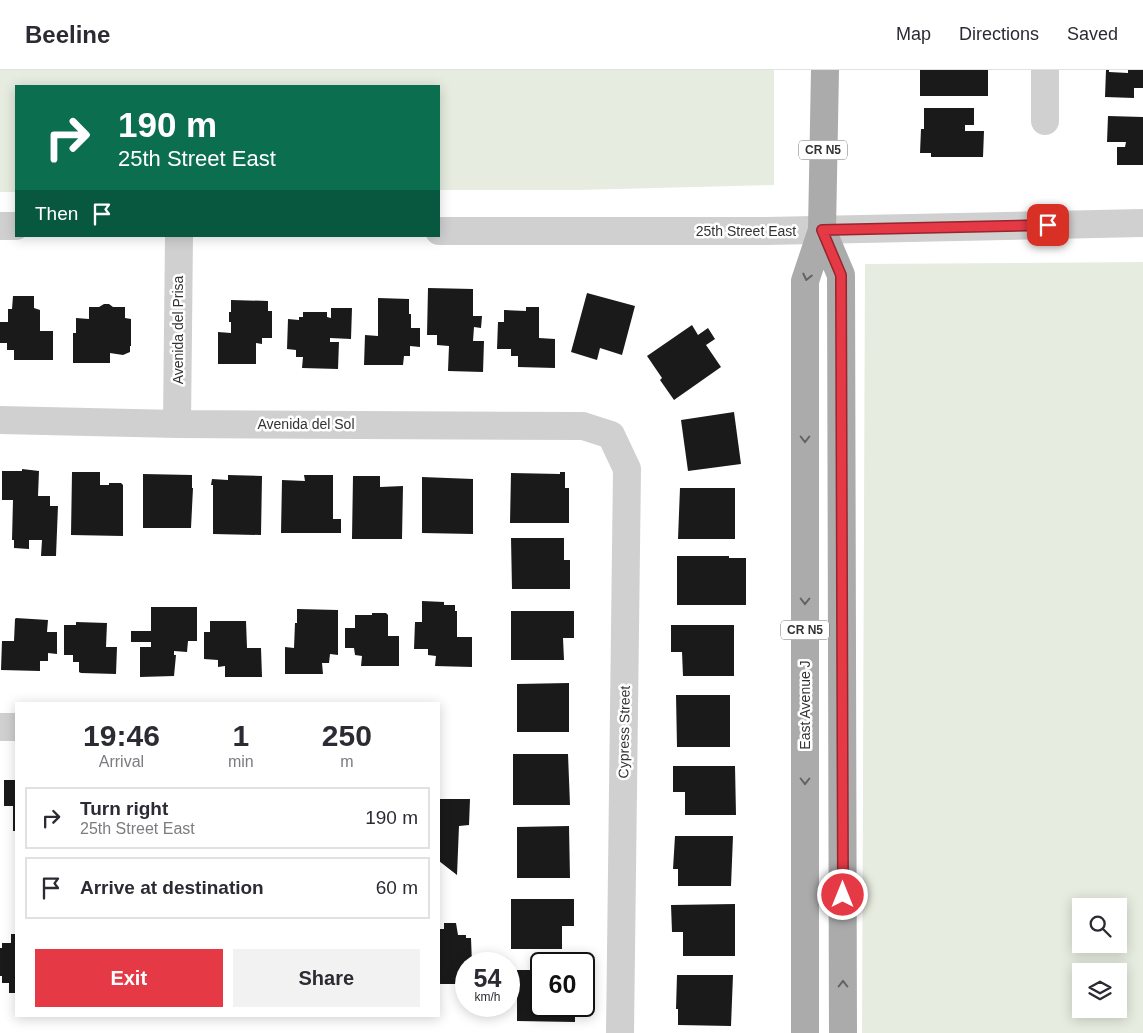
<!DOCTYPE html>
<style>
:root{--surface:#fff;--page:#f2f2f3;--text:#2b2b33;--muted:#7c7c81;--line:#e1e1e2;--accent:#e63946}
body{margin:0;font-family:Arial,sans-serif;background:var(--page);color:var(--text);height:100vh;display:flex;flex-direction:column;font-size:19px;white-space:nowrap}
*{box-sizing:border-box;margin:0}
p{font-size:16px;color:var(--muted)}
.icon{flex:none;width:28px;height:28px;fill:none;stroke:currentColor;stroke-width:2;stroke-linecap:round;stroke-linejoin:round}
.map{position:relative;flex:1;overflow:hidden}
.details{position:absolute;left:15px;top:632px;width:425px;height:315px;display:flex;flex-direction:column;background:var(--surface);border-radius:0px;box-shadow:0 2px 12px #0003}
.details>*{flex:none}
.top-card{position:absolute;left:15px;top:15px;width:425px;height:152px;border-radius:0px;box-shadow:0 2px 12px #0003;background:#0b6e4f;color:#fff;overflow:hidden}
.controls{position:absolute;left:1072px;top:828px;display:grid;gap:10px}
.controls a{display:grid;place-items:center;width:55px;height:55px;border-radius:0px;background:var(--surface);box-shadow:0 2px 12px #0003;font-size:25px}
.speed{position:absolute;left:455px;top:882px;display:flex;gap:10px;font-size:25px;font-weight:700;text-align:center}
.speed>*{display:grid;place-content:center;width:65px;height:65px;border-radius:50%;background:var(--surface);box-shadow:0 2px 12px #0003;line-height:1}
.speed small{font-size:12px;font-weight:400}
.speed .limit{border:2px solid #111;border-radius:8px;background:#fff;color:#111}
.pin{position:absolute;display:grid;place-items:center;width:42px;height:42px;color:#fff;margin:-21px;border-radius:10px;box-shadow:0 2px 8px #0006}
.me{position:absolute;width:55px;margin:-28px;rotate:0deg;stroke-linejoin:round;filter:drop-shadow(0 0 4px #0008)}
.turn{display:flex;align-items:center;gap:18px;height:105px;padding:0 20px;font-size:22px}
.turn .icon{width:65px;height:65px;stroke-width:2.5}
.turn b{display:block;font-size:35px;line-height:42px}
.then{display:flex;align-items:center;height:48px;padding:0 20px;background:#0003;gap:10px;font-size:19px}
.eta{display:flex;justify-content:space-evenly;align-items:center;height:85px;text-align:center}
.eta b{font-size:30px;font-weight:700;line-height:35px}
.button{display:flex;gap:10px;margin-top:auto;padding:10px 20px}
.button a{flex:1;height:58px;border-radius:0px;background:var(--accent);color:#fff;font-size:20px;font-weight:700;line-height:58px;text-align:center}
.button a+a{background:var(--page);color:var(--text)}
ul{padding:0;list-style:none}
li{display:flex;align-items:center;gap:15px;height:62px;margin:0 10px 8px;padding:0 10px;border:2px solid var(--line);border-radius:0px}
li div{flex:1}
li b{display:block;font-size:19px}
li em{font-style:normal}
header{display:flex;align-items:center;gap:30px;box-sizing:border-box;height:70px;padding:0 25px;background:var(--surface);border-bottom:1px solid var(--line)}
header strong{font-size:24px}
nav{display:flex;gap:28px;margin-inline-start:auto;font-size:18px}
.map>svg:first-child{display:block}
.green{fill:#e6ecdf;fill-rule:evenodd}
.building{fill:#1a1a1a}
.lines{fill:none;stroke-linecap:round;stroke-linejoin:round}
.minor{stroke:#d0d0d0;stroke-width:28}
.major{stroke:#ababab;stroke-width:28}
.oneway{stroke:#636363}
.route-casing{stroke:#96252e;stroke-width:12}
.route{stroke:#e63946;stroke-width:9}
.labels{text-anchor:middle;stroke-width:5;stroke-linejoin:round;paint-order:stroke}
.shield{fill:#fff;stroke:#707070;stroke-width:1}
.shield-label{font-size:12px;font-weight:bold;fill:#333}
.street-label{font-size:14px;fill:#333;stroke:#fff}
</style>
<header>
<strong>Beeline</strong>
<nav><a>Map</a><a>Directions</a><a>Saved</a></nav>
</header>
<div class="map">
<svg width="1143" height="963" viewBox="0 0 1143 963">
<rect width="100%" height="100%" fill="#fff"/>
<!-- green -->
<path class="green" d="M 0,0 L 774,0 L 774,115 L 577,120 L 439,120 L 439,16 L 16,16 L 16,122 L 0,122 Z
M 1143,192 L 1143,963 L 862,963 L 865,194 ZM 1081,836 L 1119,836 L 1119,874 L 1081,874 ZM 1081,901 L 1119,901 L 1119,939 L 1081,939 Z"/>
<!-- building -->
<path class="building" d="M 920,0 L 988,0 L 988,26 L 920,26 Z
M 1106,0 L 1109,0 L 1109,2 L 1128,3 L 1128,0 L 1143,0 L 1143,18 L 1134,18 L 1134,28 L 1105,27 Z
M 924,38 L 974,38 L 974,55 L 965,55 L 965,61 L 984,61 L 983,87 L 931,87 L 931,83 L 920,83 L 921,59 L 924,59 Z
M 1108,46 L 1143,47 L 1143,95 L 1117,95 L 1117,77 L 1125,77 L 1126,72 L 1107,72 Z
M 428,218 L 473,219 L 473,246 L 482,246 L 481,258 L 474,257 L 473,271 L 484,271 L 483,302 L 448,301 L 449,276 L 437,275 L 437,265 L 427,265 Z
M 587,223 L 635,236 L 622,285 L 600,278 L 597,290 L 571,282 Z
M 13,226 L 34,226 L 34,238 L 40,240 L 40,261 L 53,261 L 53,290 L 14,290 L 14,280 L 7,280 L 7,273 L 0,273 L 0,252 L 8,252 L 8,239 L 12,239 Z
M 378,228 L 409,229 L 409,244 L 411,244 L 411,258 L 420,258 L 420,277 L 410,276 L 410,286 L 404,286 L 403,295 L 364,295 L 365,265 L 378,266 Z
M 231,230 L 268,231 L 268,241 L 272,241 L 272,268 L 262,268 L 262,274 L 256,273 L 256,294 L 218,294 L 218,262 L 231,263 L 231,252 L 229,252 L 229,242 L 231,242 Z
M 104,234 L 109,234 L 113,237 L 125,237 L 125,248 L 131,249 L 131,276 L 130,276 L 130,282 L 123,285 L 110,283 L 110,293 L 73,293 L 73,263 L 76,263 L 76,248 L 89,249 L 89,237 L 99,237 Z
M 526,237 L 539,237 L 539,268 L 555,269 L 555,298 L 518,297 L 518,286 L 511,286 L 511,279 L 497,279 L 498,252 L 504,252 L 504,240 L 526,241 Z
M 331,238 L 352,238 L 351,269 L 330,268 L 330,272 L 339,272 L 338,299 L 302,298 L 303,287 L 296,287 L 296,280 L 287,279 L 288,249 L 299,250 L 299,247 L 303,247 L 303,242 L 327,242 L 327,247 L 331,248 Z
M 692,255 L 698,265 L 708,258 L 715,269 L 706,275 L 721,297 L 674,330 L 660,310 L 662,308 L 647,286 Z
M 734,342 L 741,394 L 688,401 L 681,350 Z
M 22,399 L 39,401 L 38,426 L 50,426 L 50,436 L 58,436 L 56,486 L 41,486 L 42,470 L 29,470 L 29,479 L 14,478 L 14,470 L 12,470 L 13,430 L 2,430 L 2,401 L 22,401 Z
M 72,402 L 100,402 L 100,415 L 109,415 L 109,413 L 121,413 L 123,415 L 123,466 L 71,465 Z
M 560,402 L 565,402 L 565,418 L 569,418 L 569,453 L 510,453 L 511,403 L 560,404 Z
M 143,404 L 192,405 L 192,418 L 193,418 L 191,458 L 143,458 Z
M 228,405 L 262,406 L 261,465 L 213,464 L 213,415 L 211,415 L 212,409 L 228,410 Z
M 304,405 L 333,405 L 333,449 L 341,449 L 341,463 L 281,463 L 282,410 L 305,411 Z
M 353,406 L 380,406 L 380,417 L 403,416 L 402,469 L 352,469 Z
M 422,407 L 473,409 L 473,464 L 422,463 Z
M 680,418 L 735,418 L 735,469 L 678,469 Z
M 511,468 L 564,468 L 564,490 L 570,490 L 570,519 L 512,519 Z
M 677,486 L 729,486 L 729,488 L 746,488 L 746,535 L 677,535 Z
M 422,531 L 444,532 L 444,535 L 455,535 L 455,541 L 457,541 L 457,567 L 472,567 L 472,597 L 435,596 L 436,586 L 428,585 L 428,579 L 414,579 L 415,552 L 422,552 Z
M 151,537 L 197,537 L 197,571 L 188,571 L 187,582 L 174,581 L 174,585 L 176,585 L 174,606 L 140,607 L 140,577 L 151,577 L 151,572 L 131,572 L 131,561 L 151,561 Z
M 297,539 L 338,540 L 338,585 L 330,584 L 329,593 L 322,593 L 323,604 L 285,604 L 285,577 L 294,578 L 295,553 L 297,553 Z
M 511,541 L 574,541 L 574,568 L 563,568 L 564,590 L 511,590 Z
M 372,543 L 386,543 L 388,545 L 388,566 L 399,566 L 399,596 L 361,596 L 362,586 L 355,585 L 354,578 L 345,578 L 345,558 L 355,558 L 355,545 L 372,545 Z
M 16,548 L 48,550 L 47,562 L 57,562 L 57,584 L 48,583 L 48,591 L 40,591 L 40,601 L 1,600 L 2,571 L 14,571 L 15,549 Z
M 210,551 L 246,551 L 247,578 L 261,578 L 262,607 L 225,607 L 225,596 L 218,597 L 218,590 L 204,589 L 204,562 L 210,562 Z
M 76,552 L 107,553 L 106,577 L 117,577 L 116,604 L 81,603 L 79,602 L 79,592 L 73,592 L 73,585 L 64,585 L 64,555 L 76,555 Z
M 671,555 L 734,555 L 734,606 L 683,606 L 682,582 L 671,582 Z
M 569,613 L 569,662 L 517,662 L 517,614 Z
M 676,625 L 730,625 L 730,677 L 677,677 Z
M 513,684 L 568,684 L 570,735 L 513,735 Z
M 673,696 L 735,696 L 736,745 L 685,745 L 685,722 L 673,722 Z
M 4,710 L 16,710 L 16,761 L 13,761 L 13,736 L 4,736 Z
M 439,729 L 470,729 L 469,755 L 459,756 L 457,805 L 439,791 Z
M 569,756 L 570,808 L 517,808 L 517,757 Z
M 675,766 L 733,766 L 731,816 L 678,816 L 678,799 L 673,799 Z
M 511,829 L 574,829 L 574,856 L 562,856 L 562,879 L 511,879 Z
M 735,834 L 735,886 L 683,886 L 683,862 L 672,862 L 671,835 Z
M 444,853 L 456,853 L 458,865 L 466,865 L 466,868 L 471,868 L 472,894 L 466,894 L 466,914 L 439,914 L 439,859 L 444,859 Z
M 11,864 L 16,864 L 16,923 L 9,923 L 9,913 L 2,913 L 2,906 L 0,906 L 0,878 L 2,878 L 2,873 L 11,873 Z
M 517,900 L 541,900 L 541,936 L 575,936 L 575,952 L 517,951 Z
M 677,905 L 733,905 L 731,956 L 678,955 L 678,939 L 676,939 Z"/>
<g class="lines">
<!-- minor -->
<path class="minor" d="M 1045,0 L 1045,51
M 0,156 L 16,156
M 439,161 L 766,161 L 1143,153
M 0,350 L 177,354 L 583,356 L 611,365 L 627,399 L 620,963
M 177,354 L 179,166
M 0,657 L 16,657"/>
<!-- major -->
<path class="major" d="M 822,160 L 841,205 L 843,963
M 805,963 L 805,211 L 822,160 L 825,0"/>
</g>
<!-- one-way arrows -->
<defs><path id="oneway-chevron" d="M-2-3.5L2.5 0L-2 3.5" fill="none" stroke-width="1.6" stroke-linecap="round" stroke-linejoin="round" transform="scale(1.25)"/></defs>
<g class="oneway">
<use href="#oneway-chevron" transform="translate(807 207) rotate(103)"/>
<use href="#oneway-chevron" transform="translate(805 369) rotate(90)"/>
<use href="#oneway-chevron" transform="translate(805 531) rotate(90)"/>
<use href="#oneway-chevron" transform="translate(805 711) rotate(90)"/>
<use href="#oneway-chevron" transform="translate(843 914) rotate(-90)"/>
</g>
<g class="lines">
<defs>
<path id="route" d="M 843,825 L 841,205 L 822,160 L 1048,155"/>
</defs>
<!-- route casing -->
<use href="#route" class="route-casing"/>
<!-- route -->
<use href="#route" class="route"/>
</g>
<g class="labels">
<!-- shield labels -->
<g class="shield">
<rect x="799" y="70.5" width="48" height="19" rx="4"/>
<rect x="781" y="550.5" width="48" height="19" rx="4"/>
</g>
<g class="shield-label">
<text x="823" y="84">CR N5</text>
<text x="805" y="564">CR N5</text>
</g>
<!-- street labels -->
<g class="street-label">
<text x="746" y="166">25th Street East</text>
<text transform="translate(178 260) rotate(-90)" y="5">Avenida del Prisa</text>
<text x="306" y="359">Avenida del Sol</text>
<text transform="translate(805 635) rotate(-90)" y="5">East Avenue J</text>
<text transform="translate(624 662) rotate(-89)" y="5">Cypress Street</text>
</g>
</g>
</svg>
<div class="controls">
<a><svg class="icon" aria-label="search" viewBox="0 0 24 24"><circle cx="10" cy="10" r="6"/><path d="M15 15l6 6"/></svg></a>
<a><svg class="icon" aria-label="layers" viewBox="0 0 24 24"><path d="M12 4l9 5-9 5-9-5zM3 14l9 5 9-5"/></svg></a>
</div>
<div class="speed"><div>54<small>km/h</small></div><div class="limit">60</div></div>
<div class="pin" style="left:1048px;top:155px;background:#d93025"><svg class="icon" aria-label="arrive" viewBox="0 0 24 24"><path d="M6 21V4h12l-3 4 3 4H6"/></svg></div>
<svg class="me" style="left:843px;top:825px" viewBox="-20 -20 40 40"><circle r="17" fill="#e63946" stroke="#fff" stroke-width="3"/><path d="M0-11L8 9 0 5-8 9z" fill="#fff"/></svg>
<div class="top-card">
<div class="turn"><svg class="icon" aria-label="right" viewBox="0 0 24 24"><path d="M7 20v-9h11M14 6l5 5-5 5"/></svg><div><b>190 m</b>25th Street East</div></div>
<div class="then">Then<svg class="icon" aria-label="arrive" viewBox="0 0 24 24"><path d="M6 21V4h12l-3 4 3 4H6"/></svg></div>
</div>
<section class="details">
<div class="eta">
<div><b>19:46</b><p>Arrival</p></div>
<div><b>1</b><p>min</p></div>
<div><b>250</b><p>m</p></div>
</div>
<ul>
<li><svg class="icon" aria-label="right" viewBox="0 0 24 24"><path d="M7 20v-9h11M14 6l5 5-5 5"/></svg><div><b>Turn right</b><p>25th Street East</p></div><em>190 m</em></li>
<li><svg class="icon" aria-label="arrive" viewBox="0 0 24 24"><path d="M6 21V4h12l-3 4 3 4H6"/></svg><div><b>Arrive at destination</b></div><em>60 m</em></li>
</ul>
<div class="button"><a>Exit</a><a>Share</a></div>
</section>
</div>
